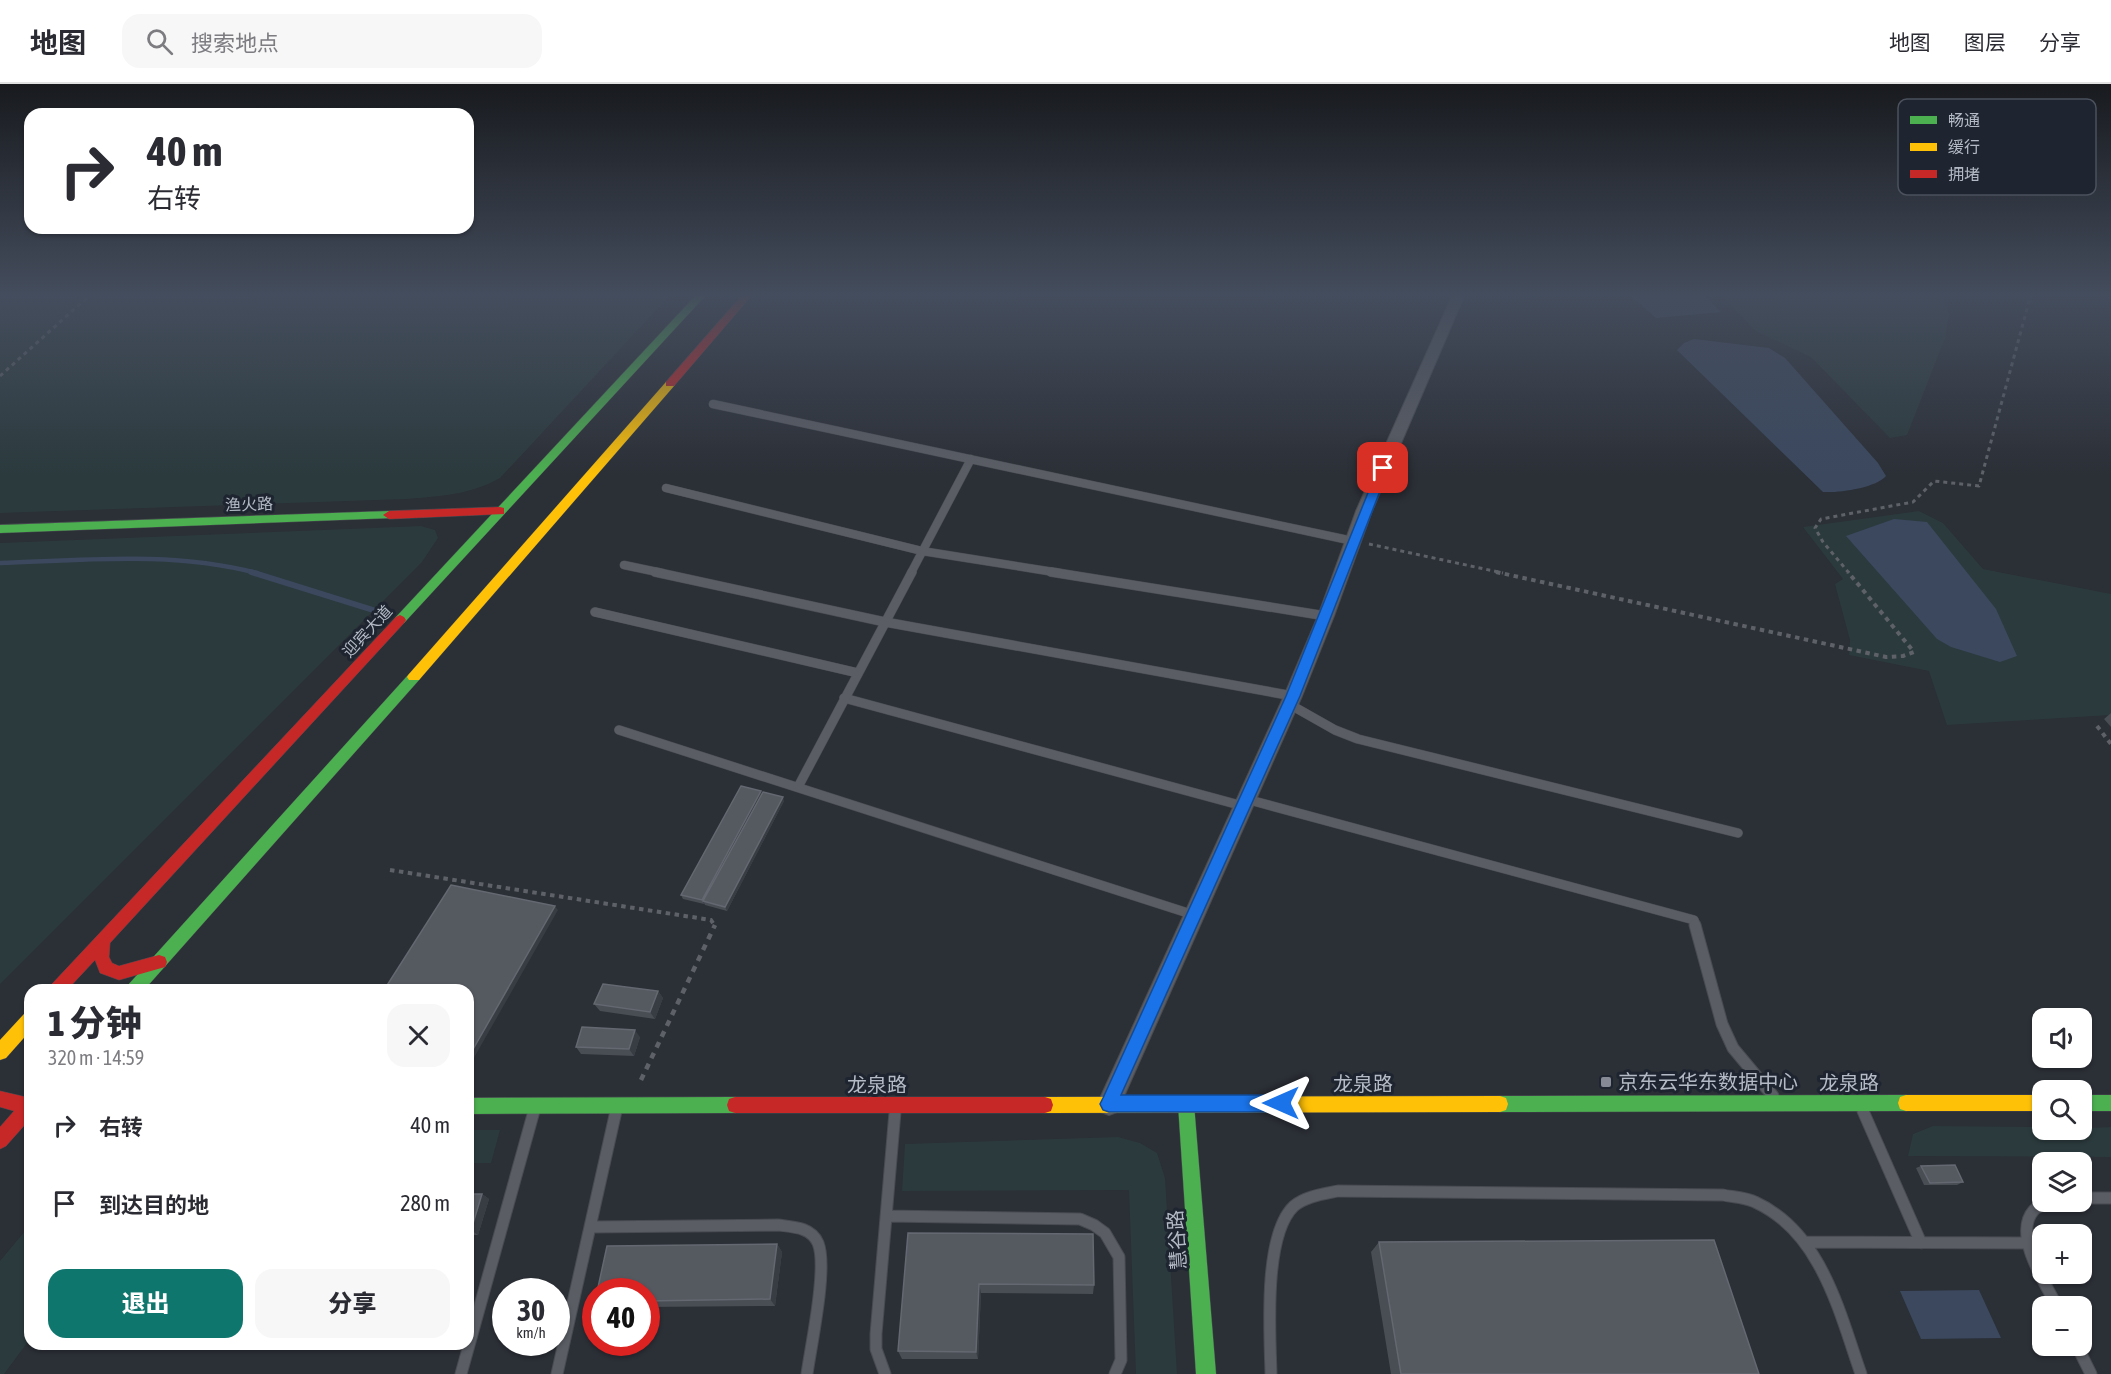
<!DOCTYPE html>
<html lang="zh">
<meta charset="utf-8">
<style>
:root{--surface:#fff;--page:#f7f7f7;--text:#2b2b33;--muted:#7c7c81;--line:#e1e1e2;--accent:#0f766e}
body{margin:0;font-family:"Asap Condensed","Noto Sans SC",sans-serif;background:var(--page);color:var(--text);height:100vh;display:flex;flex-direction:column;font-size:22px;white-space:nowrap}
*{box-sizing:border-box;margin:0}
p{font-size:20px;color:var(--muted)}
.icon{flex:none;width:33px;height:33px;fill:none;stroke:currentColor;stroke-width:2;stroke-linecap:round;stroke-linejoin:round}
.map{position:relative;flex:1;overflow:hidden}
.drawer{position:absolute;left:24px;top:900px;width:450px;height:366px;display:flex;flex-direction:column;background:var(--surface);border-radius:18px;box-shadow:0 2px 4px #0004}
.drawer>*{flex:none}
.top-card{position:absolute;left:24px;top:24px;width:450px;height:126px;border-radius:18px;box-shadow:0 2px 4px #0004;background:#fff;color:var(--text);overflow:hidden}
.fabs{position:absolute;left:2032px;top:924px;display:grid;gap:12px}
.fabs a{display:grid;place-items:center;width:60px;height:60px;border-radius:12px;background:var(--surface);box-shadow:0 2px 4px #0004;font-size:30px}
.speed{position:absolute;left:492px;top:1194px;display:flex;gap:12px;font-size:30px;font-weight:700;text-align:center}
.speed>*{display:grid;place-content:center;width:78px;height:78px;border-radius:50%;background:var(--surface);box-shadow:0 2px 4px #0004;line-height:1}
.speed small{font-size:15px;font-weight:400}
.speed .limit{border:9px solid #d22;background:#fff;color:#111}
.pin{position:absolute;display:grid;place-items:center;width:51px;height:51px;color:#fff;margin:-26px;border-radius:12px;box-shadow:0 3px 9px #0006}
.me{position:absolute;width:66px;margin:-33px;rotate:270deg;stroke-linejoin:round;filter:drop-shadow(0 0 4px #0008)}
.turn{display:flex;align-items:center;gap:21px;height:126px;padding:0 24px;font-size:27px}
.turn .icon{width:78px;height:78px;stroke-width:2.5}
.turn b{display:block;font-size:42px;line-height:51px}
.round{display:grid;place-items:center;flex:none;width:63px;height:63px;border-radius:18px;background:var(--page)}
.headline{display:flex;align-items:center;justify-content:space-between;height:102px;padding:0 24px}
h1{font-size:36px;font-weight:800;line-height:45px}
.cta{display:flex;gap:12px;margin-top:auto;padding:12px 24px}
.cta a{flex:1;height:69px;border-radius:18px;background:var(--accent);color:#fff;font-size:24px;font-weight:800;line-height:69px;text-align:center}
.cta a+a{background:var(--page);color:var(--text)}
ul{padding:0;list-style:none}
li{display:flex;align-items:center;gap:18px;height:78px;padding:0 24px}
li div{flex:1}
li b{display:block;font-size:22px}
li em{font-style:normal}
header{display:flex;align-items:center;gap:36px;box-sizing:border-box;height:84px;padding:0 30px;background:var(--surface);border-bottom:2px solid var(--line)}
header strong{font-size:28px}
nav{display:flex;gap:33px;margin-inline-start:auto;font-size:21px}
.search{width:420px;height:54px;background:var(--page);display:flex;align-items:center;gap:15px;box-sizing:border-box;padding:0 21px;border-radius:18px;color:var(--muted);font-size:22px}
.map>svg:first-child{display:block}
.green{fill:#2b3a3d}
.water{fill:#3b485e}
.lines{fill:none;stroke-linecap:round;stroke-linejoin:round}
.stream-far1{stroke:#3b485e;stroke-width:4.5}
.stream{stroke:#3b485e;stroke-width:6}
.lane-far2-casing{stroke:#484b51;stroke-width:9}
.lane-far1-casing{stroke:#484b51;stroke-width:10}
.lane-casing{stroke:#484b51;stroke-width:13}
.street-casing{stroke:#484b51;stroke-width:2}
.fast-casing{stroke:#484b51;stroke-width:1}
.slow-casing{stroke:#484b51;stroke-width:1}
.jam-casing{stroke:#484b51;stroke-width:1}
.path-far2{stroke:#5e6268;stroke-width:3;stroke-dasharray:4 4;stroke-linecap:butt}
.path-far1{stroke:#5e6268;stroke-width:4;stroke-dasharray:4.5 4.5;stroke-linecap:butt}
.path{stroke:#5e6268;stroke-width:4.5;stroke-dasharray:6 6;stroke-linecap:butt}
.lane-far2{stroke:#5a5d64;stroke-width:8}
.lane-far1{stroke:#5a5d64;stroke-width:9}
.lane{stroke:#5a5d64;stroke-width:11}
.street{fill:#5a5d64;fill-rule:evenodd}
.fast{fill:#4caf50;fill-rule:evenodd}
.slow{fill:#ffc107;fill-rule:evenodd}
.jam{fill:#c62828;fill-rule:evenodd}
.wall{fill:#494d54}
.shaded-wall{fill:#383c43}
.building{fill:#555960;stroke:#646870;stroke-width:1.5}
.route{fill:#1a73e8;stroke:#114b97;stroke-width:1.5}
.poi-dot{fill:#858a94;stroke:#1e2530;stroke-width:2}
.labels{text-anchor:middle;stroke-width:6;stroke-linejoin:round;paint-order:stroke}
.street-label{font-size:16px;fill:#b5bbc6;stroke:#1e2530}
.near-poi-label{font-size:20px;fill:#b5bbc6;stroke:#1e2530;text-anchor:start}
.near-street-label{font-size:20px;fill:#b5bbc6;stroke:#1e2530}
.key{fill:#1e2530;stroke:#4b525d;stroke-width:1.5}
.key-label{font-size:16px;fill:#b5bbc6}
</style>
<header>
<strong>地图</strong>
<div class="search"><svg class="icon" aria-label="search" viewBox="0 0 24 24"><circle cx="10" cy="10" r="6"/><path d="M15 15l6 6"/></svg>搜索地点</div>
<nav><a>地图</a><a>图层</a><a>分享</a></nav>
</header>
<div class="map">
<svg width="2111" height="1290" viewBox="0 0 2111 1290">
<rect width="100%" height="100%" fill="#2b2f36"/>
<!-- green -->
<path class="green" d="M 0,210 L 671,210 L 500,394 C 470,411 441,412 407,415 L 0,429 Z
M 1720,210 L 1940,210 L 1949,230 L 1945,254 L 1907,351 L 1890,354 L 1811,273 L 1756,247 Z
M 1919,427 L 1943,439 L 1983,485 L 2111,510 L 2111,631 L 1947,641 L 1929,587 L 1849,571 L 1850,556 L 1835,500 L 1843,495 L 1803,443 Z
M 421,442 L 435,446 L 438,454 L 422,478 L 0,900 L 0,459 Z
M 1933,1042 L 2043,1043 L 2043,1046 L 2111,1043 L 2111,1073 L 1908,1072 L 1913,1050 Z
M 468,1046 L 500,1046 L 491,1079 L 468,1079 Z
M 1118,1053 L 1140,1059 L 1157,1069 L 1165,1094 L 1177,1290 L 1136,1290 L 1129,1106 L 902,1107 L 905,1060 Z
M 30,1141 L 30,1255 L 4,1290 L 0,1290 L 0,1177 Z"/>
<!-- water -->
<path class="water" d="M 1629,210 L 1702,210 L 1721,228 L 1656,234 Z
M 1694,255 L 1769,264 L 1785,274 L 1878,379 L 1886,392 C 1876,404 1839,409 1823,408 L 1677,266 L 1684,259 Z
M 1894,435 L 1927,438 L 1996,525 L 2017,572 L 2000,578 L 1951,563 L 1937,555 L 1846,452 Z
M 1979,1206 L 2001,1254 L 1921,1255 L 1900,1207 Z"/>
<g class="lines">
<!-- stream-far1 -->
<path class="stream-far1" d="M 0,479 C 87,476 172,467 257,489"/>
<!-- stream -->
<path class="stream" d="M 251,488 L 373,526"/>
<defs>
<path id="lane-far2" d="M 713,320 L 1353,457
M 666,404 L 922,467 L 1060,489
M 624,481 L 662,489
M 911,489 L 971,375"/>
<path id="lane-far1" d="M 655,488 L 885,538 L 1293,612
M 1051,488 L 1326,532
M 595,528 L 858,589
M 844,614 L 1243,722
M 1289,620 L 1335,646 L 1358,655 L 1738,749
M 619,646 L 1194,831
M 798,703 L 912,488
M 1246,715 L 1694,836 L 1696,842"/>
<path id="lane" d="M 1695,841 L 1722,940 L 1733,964 L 1773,1012
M 1863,1027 L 1921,1159
M 2082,1114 L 2111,1114
M 2051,1118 C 2046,1120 2038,1122 2034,1126 C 2012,1150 2045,1199 2057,1222
M 886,1132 L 1080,1135 L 1094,1141 L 1105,1149 L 1119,1173 L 1121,1276 L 1115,1290
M 590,1143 L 778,1141 C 793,1143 811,1143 818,1159 C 828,1183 811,1261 807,1290
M 1806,1158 L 2026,1159
M 2077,1262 L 2091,1290
M 461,1290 L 534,1027
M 557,1290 L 616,1027
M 885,1290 L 876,1265 L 876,1250 L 895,1028
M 1271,1290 C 1270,1250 1263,1151 1294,1122 C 1306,1112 1324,1110 1338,1107 L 1723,1111 C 1733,1113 1745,1113 1755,1118 C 1821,1148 1839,1227 1861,1290"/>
<path id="street" d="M 1453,210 L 1465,210 L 1372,427 L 1334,532 L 1302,612 L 1117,1028 L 1109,1031 L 1101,1028 L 1098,1020 L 1101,1012 L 1284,612 L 1318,532 L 1356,427 Z"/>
<path id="fast" d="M 697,210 L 707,210 L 404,539 L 396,539 L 394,536 L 396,533 Z
M 389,427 L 393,428 L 395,431 L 393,434 L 0,449 L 0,441 Z
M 414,588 L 419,590 L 421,593 L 419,596 L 144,906 L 126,906 L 128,901 L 409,590 Z
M 1906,1011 L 1912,1013 L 1914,1019 L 1912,1025 L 1906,1027 L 1500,1028 L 1494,1026 L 1492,1020 L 1494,1014 L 1500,1012 Z
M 2082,1011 L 2111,1011 L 2111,1027 L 2082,1027 Z
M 1186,1012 L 1192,1014 L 1194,1020 L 1216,1290 L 1196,1290 L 1178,1020 L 1180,1014 Z
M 735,1013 L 741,1015 L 743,1021 L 741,1027 L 735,1029 L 468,1030 L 468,1014 Z"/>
<path id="slow" d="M 670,297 L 675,300 L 674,302 L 419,596 L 409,596 L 407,593 L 409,590 L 666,298 Z
M 30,927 L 30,947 L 6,974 L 0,976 L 0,956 L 24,930 Z
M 1906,1011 L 2043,1011 L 2043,1027 L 1906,1027 L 1900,1025 L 1898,1019 L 1900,1013 Z
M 1500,1012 L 1506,1014 L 1508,1020 L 1506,1026 L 1500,1028 L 1045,1029 L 1039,1027 L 1037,1021 L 1039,1015 L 1045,1013 Z"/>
<path id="jam" d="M 743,210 L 753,210 L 674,302 L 666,302 L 666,298 Z
M 500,423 L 504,424 L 504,430 L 389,435 L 383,431 L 389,427 Z
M 400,531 L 404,533 L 406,536 L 404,539 L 110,859 L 109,873 L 112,879 L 119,882 L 159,871 L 165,873 L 167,878 L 165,883 L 119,896 L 100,889 L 95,876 L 67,906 L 49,906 L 51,901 L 396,533 Z
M 0,1007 L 30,1014 L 30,1035 L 6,1062 L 0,1065 L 0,1043 L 14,1027 L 0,1023 Z
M 735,1013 L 1045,1013 L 1051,1015 L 1053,1021 L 1051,1027 L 1045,1029 L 735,1029 L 729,1027 L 727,1021 L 729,1015 Z"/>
</defs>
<!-- lane-far2 casing -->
<use href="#lane-far2" class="lane-far2-casing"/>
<!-- lane-far1 casing -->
<use href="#lane-far1" class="lane-far1-casing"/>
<!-- lane casing -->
<use href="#lane" class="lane-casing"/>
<!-- street casing -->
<use href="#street" class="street-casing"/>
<!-- fast casing -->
<use href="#fast" class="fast-casing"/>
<!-- slow casing -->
<use href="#slow" class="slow-casing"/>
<!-- jam casing -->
<use href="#jam" class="jam-casing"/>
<!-- path-far2 -->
<path class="path-far2" d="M 0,292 L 91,210
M 1369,460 L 1503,489
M 1849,489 L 1823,458 L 1815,444 L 1821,435 L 1913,418 L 1934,397 L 1979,402 L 2031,210"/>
<!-- path-far1 -->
<path class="path-far1" d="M 1496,488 L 1886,573 L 1903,572 L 1914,568 L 1848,488
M 2097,642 L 2111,660
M 390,786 L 711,836 L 715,842"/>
<!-- path -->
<path class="path" d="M 641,996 L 715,841"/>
<!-- lane-far2 -->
<use href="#lane-far2" class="lane-far2"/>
<!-- lane-far1 -->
<use href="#lane-far1" class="lane-far1"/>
<!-- lane -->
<use href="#lane" class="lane"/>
<!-- street -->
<use href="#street" class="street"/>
<!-- fast -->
<use href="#fast" class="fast"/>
<!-- slow -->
<use href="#slow" class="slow"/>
<!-- jam -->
<use href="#jam" class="jam"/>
</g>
<!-- wall -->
<path class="wall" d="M 2111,629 L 2111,643 L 2104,635 Z
M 762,709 L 784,717 L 727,827 L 705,821 L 704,819 L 704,820 L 683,815 L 681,811 Z
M 658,907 L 663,914 L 655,935 L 600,927 L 594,920 Z
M 640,953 L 634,972 L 581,970 L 576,963 Z
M 1921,1082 L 1963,1098 L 1957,1101 L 1924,1101 L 1916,1084 Z
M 468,1110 L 482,1110 L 489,1115 L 478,1151 L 468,1151 Z
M 908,1149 L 1094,1201 L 1093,1210 L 981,1209 L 978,1275 L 902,1275 L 898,1267 Z
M 1379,1158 L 1759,1290 L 1391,1290 L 1371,1168 Z
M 777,1160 L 782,1168 L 775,1222 L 646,1223 L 646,1208 Z"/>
<!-- shaded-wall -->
<path class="shaded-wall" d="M 761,707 L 763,711 L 703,817 L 704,819 L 704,820 L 702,816 Z
M 783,713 L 784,717 L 727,827 L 725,823 Z
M 555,822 L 558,826 L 471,979 L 468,976 L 468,974 Z
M 658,907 L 663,914 L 655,935 L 650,928 Z
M 635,946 L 640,953 L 634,972 L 629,965 Z
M 482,1110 L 489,1115 L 478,1151 L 471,1146 Z
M 777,1160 L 782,1168 L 775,1222 L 770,1215 Z
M 979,1200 L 981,1209 L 978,1275 L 976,1268 Z"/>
<!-- building -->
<path class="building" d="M 741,702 L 761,707 L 702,816 L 681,811 Z
M 763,708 L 783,713 L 725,823 L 703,817 Z
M 451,801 L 555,822 L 468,974 L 468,906 L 384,906 Z
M 603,900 L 658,907 L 650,928 L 594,920 Z
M 582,943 L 635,946 L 629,965 L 576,963 Z
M 1955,1081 L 1963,1098 L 1930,1099 L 1921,1082 Z
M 468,1110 L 482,1110 L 471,1146 L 468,1146 Z
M 908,1149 L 1093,1150 L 1094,1201 L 979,1200 L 976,1268 L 898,1267 Z
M 1714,1156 L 1759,1290 L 1401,1290 L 1379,1158 Z
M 777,1160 L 770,1215 L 646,1217 L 646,1208 L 597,1208 L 607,1162 Z"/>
<!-- sky -->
<linearGradient id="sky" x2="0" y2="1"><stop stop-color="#181a1e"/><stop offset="0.54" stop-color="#444d5d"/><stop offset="1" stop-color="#444d5d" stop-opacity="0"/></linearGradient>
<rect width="2111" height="391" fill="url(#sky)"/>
<!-- route -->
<path class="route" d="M 1383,380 L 1389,384 L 1300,612 L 1121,1011 L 1281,1011 L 1287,1013 L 1290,1019 L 1287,1025 L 1281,1028 L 1109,1028 L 1103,1026 L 1100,1020 L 1103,1014 L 1286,612 L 1378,384 Z"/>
<!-- markers -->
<rect class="poi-dot" x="1600" y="992" width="12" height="12" rx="3"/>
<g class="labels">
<!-- street labels -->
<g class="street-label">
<text transform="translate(249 420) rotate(-2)" y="6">渔火路</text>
<text transform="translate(367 547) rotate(-47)" y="6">迎宾大道</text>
</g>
<!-- near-poi labels -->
<g class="near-poi-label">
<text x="1618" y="1005">京东云华东数据中心</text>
</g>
<!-- near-street labels -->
<g class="near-street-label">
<text x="1849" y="1006">龙泉路</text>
<text x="1363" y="1007">龙泉路</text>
<text x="877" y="1008">龙泉路</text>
<text transform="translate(1177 1156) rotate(-94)" y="7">慧谷路</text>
</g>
</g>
<!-- legend -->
<rect x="1898" y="15" width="198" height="96" rx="9" class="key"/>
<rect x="1910" y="32" width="27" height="8" fill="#4caf50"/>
<rect x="1910" y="59" width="27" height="8" fill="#ffc107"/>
<rect x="1910" y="86" width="27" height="8" fill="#c62828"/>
<g class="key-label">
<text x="1948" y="42">畅通</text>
<text x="1948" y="69">缓行</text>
<text x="1948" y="96">拥堵</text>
</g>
</svg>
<div class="fabs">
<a><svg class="icon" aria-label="sound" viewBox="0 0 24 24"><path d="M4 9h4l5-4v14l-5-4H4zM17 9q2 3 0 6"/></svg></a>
<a><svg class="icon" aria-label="search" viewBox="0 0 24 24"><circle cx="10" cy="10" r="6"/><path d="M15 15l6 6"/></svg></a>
<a><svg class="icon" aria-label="layers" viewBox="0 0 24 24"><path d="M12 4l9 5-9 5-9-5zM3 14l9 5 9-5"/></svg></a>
<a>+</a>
<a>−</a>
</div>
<div class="speed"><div>30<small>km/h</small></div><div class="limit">40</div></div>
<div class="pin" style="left:1383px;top:384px;background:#d93025"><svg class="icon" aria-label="arrive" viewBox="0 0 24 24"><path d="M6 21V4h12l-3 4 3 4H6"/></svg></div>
<svg class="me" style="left:1281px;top:1019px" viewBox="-20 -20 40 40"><path d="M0-17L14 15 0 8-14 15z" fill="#1a73e8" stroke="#fff" stroke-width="4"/></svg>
<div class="top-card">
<div class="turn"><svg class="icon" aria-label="right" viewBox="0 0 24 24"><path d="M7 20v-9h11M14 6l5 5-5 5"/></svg><div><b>40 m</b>右转</div></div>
</div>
<section class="drawer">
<div class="headline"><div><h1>1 分钟</h1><p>320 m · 14:59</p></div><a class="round"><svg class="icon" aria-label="close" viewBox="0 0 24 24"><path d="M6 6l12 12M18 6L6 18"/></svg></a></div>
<ul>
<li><svg class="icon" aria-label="right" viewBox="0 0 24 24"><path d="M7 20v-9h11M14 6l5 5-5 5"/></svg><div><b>右转</b></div><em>40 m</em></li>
<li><svg class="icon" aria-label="arrive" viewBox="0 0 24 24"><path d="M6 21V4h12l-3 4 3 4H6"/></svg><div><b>到达目的地</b></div><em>280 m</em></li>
</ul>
<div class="cta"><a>退出</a><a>分享</a></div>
</section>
</div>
